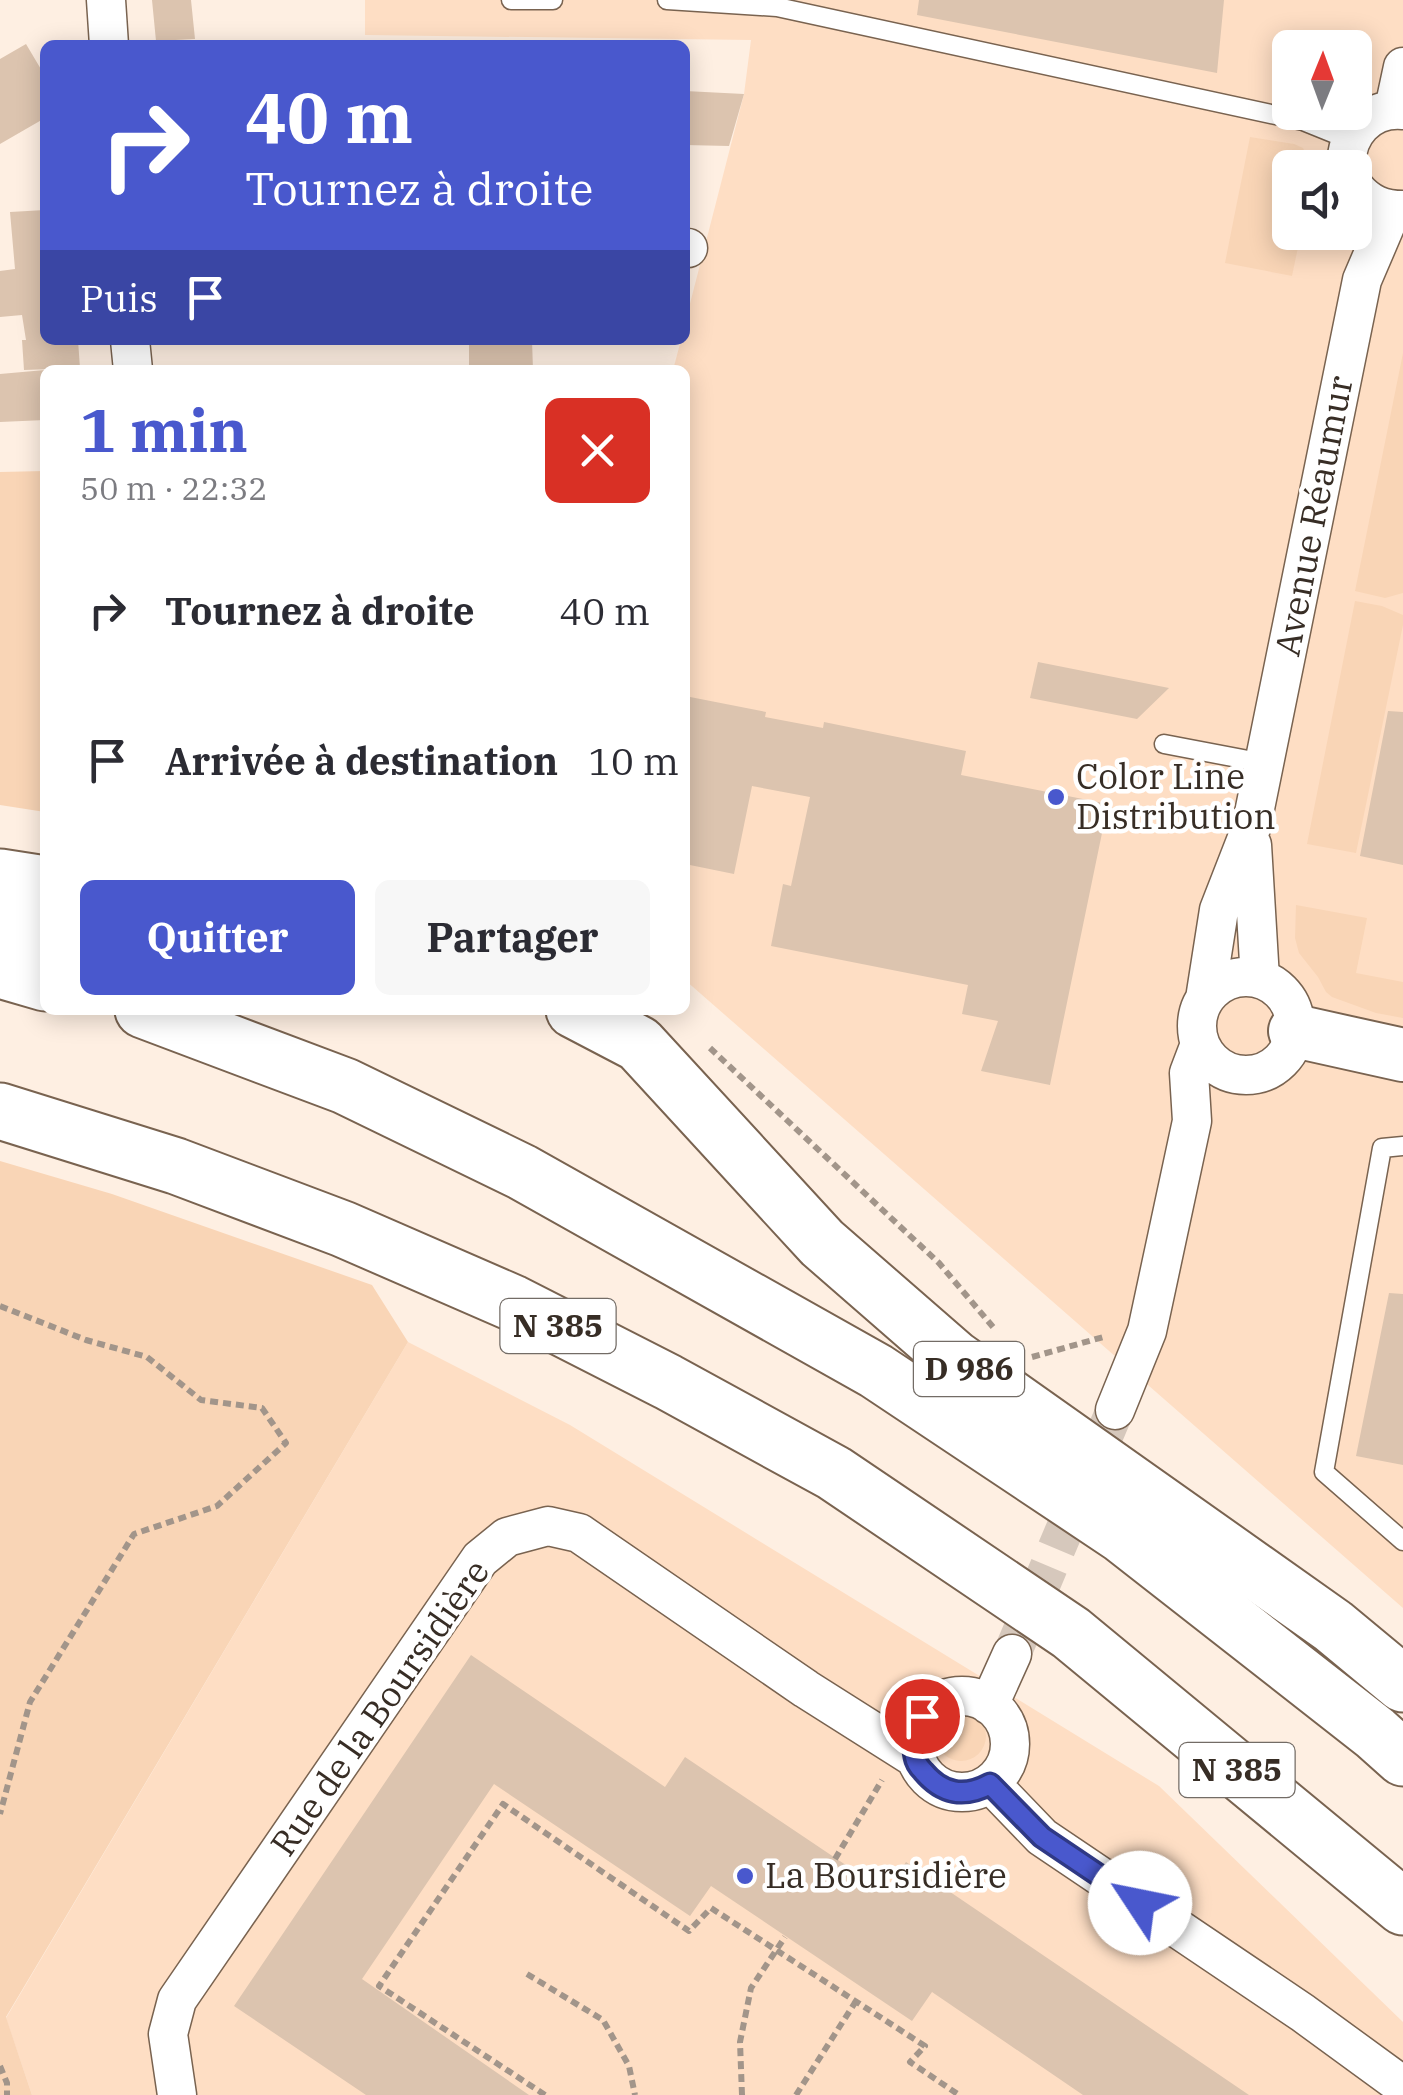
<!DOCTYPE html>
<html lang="fr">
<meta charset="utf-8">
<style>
:root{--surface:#fff;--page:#f7f7f7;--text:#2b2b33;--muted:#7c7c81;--accent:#4958cd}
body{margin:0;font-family:"IBM Plex Serif",serif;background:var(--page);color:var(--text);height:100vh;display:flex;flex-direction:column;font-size:38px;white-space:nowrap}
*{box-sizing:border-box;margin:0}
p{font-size:32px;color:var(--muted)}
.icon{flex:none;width:55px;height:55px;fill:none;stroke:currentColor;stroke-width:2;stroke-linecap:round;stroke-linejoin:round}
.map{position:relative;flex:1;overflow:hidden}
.details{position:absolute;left:40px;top:365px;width:650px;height:650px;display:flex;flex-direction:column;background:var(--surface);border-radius:15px;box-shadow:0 5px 25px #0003}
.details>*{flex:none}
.top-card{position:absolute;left:40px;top:40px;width:650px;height:305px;border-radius:15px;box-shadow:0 5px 25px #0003;background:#4958cd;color:#fff;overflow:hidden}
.needle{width:65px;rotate:1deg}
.controls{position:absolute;left:1272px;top:30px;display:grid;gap:20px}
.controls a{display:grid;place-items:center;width:100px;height:100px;border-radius:15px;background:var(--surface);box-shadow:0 5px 25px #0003;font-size:50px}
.pin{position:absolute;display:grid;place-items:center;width:85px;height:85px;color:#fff;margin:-42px;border:5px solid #fff;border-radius:50%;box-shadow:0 2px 10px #0007}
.me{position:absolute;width:110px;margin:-55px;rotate:304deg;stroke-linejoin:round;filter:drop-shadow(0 0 8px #0008)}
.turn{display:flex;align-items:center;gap:35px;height:210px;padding:0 40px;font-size:45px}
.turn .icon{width:130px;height:130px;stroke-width:2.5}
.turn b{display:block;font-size:70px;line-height:85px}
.then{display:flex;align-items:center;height:95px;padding:0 40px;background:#0003;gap:20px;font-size:38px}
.round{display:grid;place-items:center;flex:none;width:105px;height:105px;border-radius:15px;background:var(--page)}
.summary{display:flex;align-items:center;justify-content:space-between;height:170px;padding:0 40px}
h1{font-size:60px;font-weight:700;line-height:75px;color:var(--accent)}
.primary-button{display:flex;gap:20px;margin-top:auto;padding:20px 40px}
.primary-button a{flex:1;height:115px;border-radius:15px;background:var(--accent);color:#fff;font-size:40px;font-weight:700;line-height:115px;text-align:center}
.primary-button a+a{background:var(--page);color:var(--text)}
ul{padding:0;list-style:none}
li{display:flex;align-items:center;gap:30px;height:150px;padding:0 40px}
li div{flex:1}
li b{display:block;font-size:38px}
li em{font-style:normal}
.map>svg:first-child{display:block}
.built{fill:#fedec4;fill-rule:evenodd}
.green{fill:#f9d5b6}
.building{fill:#dcc4af}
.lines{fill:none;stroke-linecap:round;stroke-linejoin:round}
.minor-tunnel{stroke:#d6c8bc;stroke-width:38;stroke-dasharray:38 19;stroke-linecap:butt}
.service-casing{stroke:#796350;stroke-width:21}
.minor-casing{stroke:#796350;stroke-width:41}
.secondary-casing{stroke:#796350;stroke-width:56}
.primary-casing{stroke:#796350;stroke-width:59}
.trunk-casing{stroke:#796350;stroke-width:59}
.path{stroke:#a2958a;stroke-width:6;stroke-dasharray:8 5;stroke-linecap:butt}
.service{stroke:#fff;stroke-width:18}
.minor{stroke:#fff;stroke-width:38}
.secondary{stroke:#fff;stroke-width:52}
.primary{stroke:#fff;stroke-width:55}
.trunk{stroke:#fff;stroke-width:55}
.route-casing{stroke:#2f3985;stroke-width:25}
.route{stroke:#4958cd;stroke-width:18}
.poi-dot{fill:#4958cd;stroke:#fff;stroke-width:4}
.labels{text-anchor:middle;stroke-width:9;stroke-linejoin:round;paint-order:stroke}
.shield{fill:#fff;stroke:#736c66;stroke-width:2.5}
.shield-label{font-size:32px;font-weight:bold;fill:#372d25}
.street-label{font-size:35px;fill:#372d25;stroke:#fff}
.poi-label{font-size:35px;fill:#372d25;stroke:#fff;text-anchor:start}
</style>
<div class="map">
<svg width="1403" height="2095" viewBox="0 0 1403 2095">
<rect width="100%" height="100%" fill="#feefe2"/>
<!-- built -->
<path class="built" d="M 365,0 L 1403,0 L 1403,1608 L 685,980 L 685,370 L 673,370 L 681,340 L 685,340 L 685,323 L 744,94 L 751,40 L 365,35 ZM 1290,48 L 1355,48 L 1355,112 L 1290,112 ZM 1290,168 L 1355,168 L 1355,232 L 1290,232 Z
M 408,1342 L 570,1425 L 1159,1786 L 1403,2022 L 1403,2095 L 32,2095 L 6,2018 Z"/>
<!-- green -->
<path class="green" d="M 1250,137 L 1294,144 L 1303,148 L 1306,155 L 1304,167 L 1290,168 L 1290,232 L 1301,233 L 1292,276 L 1225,263 Z
M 1403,353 L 1403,593 L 1385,598 L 1355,591 Z
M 45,471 L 45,812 L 0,805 L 0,472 Z
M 1355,601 L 1382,606 L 1403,615 L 1403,625 L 1356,853 L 1307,844 Z
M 1296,905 L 1367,918 L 1356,973 L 1403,982 L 1403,1018 L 1376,1013 L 1332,997 L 1326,992 L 1318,977 L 1299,953 L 1295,938 Z
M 0,1161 L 112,1194 L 372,1285 L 408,1342 L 6,2017 L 32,2095 L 0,2095 Z
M936 1736a25 25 0 1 1 50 0a25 25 0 1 1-50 0Z"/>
<!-- building -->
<path class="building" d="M 152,0 L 191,0 L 195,39 L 156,41 Z
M 919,0 L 1224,0 L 1217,73 L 917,15 Z
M 26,44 L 45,76 L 45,118 L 0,144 L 0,59 Z
M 685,91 L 744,94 L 729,146 L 685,145 Z
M 45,210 L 45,340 L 78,340 L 80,368 L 24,370 L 22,340 L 26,340 L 22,315 L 0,317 L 0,271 L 15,269 L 10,212 Z
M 469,340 L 532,340 L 533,370 L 469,370 Z
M 45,370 L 45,420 L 0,422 L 0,374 Z
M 1038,662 L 1169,688 L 1137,719 L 1030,698 Z
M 685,696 L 766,712 L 765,717 L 823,728 L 824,722 L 966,751 L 961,775 L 1108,804 L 1050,1085 L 981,1071 L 998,1021 L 962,1014 L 968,985 L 771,946 L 783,884 L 791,886 L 810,797 L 752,786 L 734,874 L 685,864 Z
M 1388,711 L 1403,712 L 1403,865 L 1360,856 Z
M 1389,1293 L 1403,1294 L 1403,1465 L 1356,1456 Z
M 471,1655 L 665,1787 L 685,1757 L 886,1892 L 906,1862 L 1249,2095 L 1083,2095 L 932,1992 L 912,2021 L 711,1886 L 690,1916 L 494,1784 L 362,1979 L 529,2095 L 366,2095 L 234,2006 Z"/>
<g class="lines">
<!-- minor-tunnel -->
<path class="minor-tunnel" d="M 1012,1654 L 1115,1410"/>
<defs>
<path id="service" d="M 511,0 L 553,0
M 667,0 L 777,7 L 1303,121 L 1350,140
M 1164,744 L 1264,763
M 1403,1146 L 1382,1148 L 1324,1472 L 1403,1541"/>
<path id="minor" d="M 106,0 L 109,45
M 1394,109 L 1403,67
M 1347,168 C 1344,134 1369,107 1403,110
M 1355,188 C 1368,204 1383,210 1403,210
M 685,248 L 688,248
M 130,340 L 133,370
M 1252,845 L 1260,979
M1197 1026a49 49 0 1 1 98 0a49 49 0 1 1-98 0Z
M 1205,999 L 1219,910 L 1251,828 L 1362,280 L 1392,210
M 1115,1410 L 1147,1331 L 1192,1121 L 1189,1073 L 1200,1044
M914 1744a48 48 0 1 1 96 0a48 48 0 1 1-96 0Z
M 989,1705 L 1012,1654
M 990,1783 L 1042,1837 L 1303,2013 L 1403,2086
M 177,2095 L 168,2034 L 177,2000 L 480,1559 L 507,1537 L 548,1526 L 579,1533 L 806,1689 L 915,1758"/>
<path id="secondary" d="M 1295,1031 L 1403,1055"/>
<path id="primary" d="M 0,877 L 45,884
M 574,1010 L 639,1044 L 822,1243 L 954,1358 L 1333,1626 L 1403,1684"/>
<path id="trunk" d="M 0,925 L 45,939
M 0,970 L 45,983
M 143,1010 L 345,1086 L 522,1172 L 876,1371 L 1122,1535 L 1375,1733 L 1403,1758
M 0,1111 L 176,1166 L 343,1229 L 513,1303 L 668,1382 L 834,1473 L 1071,1633 L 1403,1907"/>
</defs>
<!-- service casing -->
<use href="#service" class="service-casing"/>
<!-- minor casing -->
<use href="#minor" class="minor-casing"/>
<!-- secondary casing -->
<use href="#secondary" class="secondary-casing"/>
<!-- primary casing -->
<use href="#primary" class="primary-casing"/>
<!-- trunk casing -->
<use href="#trunk" class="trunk-casing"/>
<!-- path -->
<path class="path" d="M 710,1048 L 939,1263 L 993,1327
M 0,1306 L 86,1340 L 147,1357 L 201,1400 L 262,1408 L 286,1443 L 217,1506 L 134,1534 L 30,1702 L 0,1814
M 1032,1357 L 1107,1336
M 835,1859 L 882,1780
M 527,1974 L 603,2020 L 629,2066 L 635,2095
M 0,2066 L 7,2083 L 7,2095
M 545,2095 L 379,1986 L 503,1804 L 689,1931 L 711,1908 L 925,2046 L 910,2062 L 959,2095
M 742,2095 L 740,2042 L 751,1988 L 785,1937
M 796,2095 L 856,2001"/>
<!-- service -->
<use href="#service" class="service"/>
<!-- minor -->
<use href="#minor" class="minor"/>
<!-- secondary -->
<use href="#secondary" class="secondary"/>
<!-- primary -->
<use href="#primary" class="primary"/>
<!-- trunk -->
<use href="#trunk" class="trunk"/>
</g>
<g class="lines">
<defs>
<path id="route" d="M 922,1716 C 916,1729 912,1743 915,1757 C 916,1763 919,1767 923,1771 C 942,1794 964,1798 990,1784 L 1042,1837 L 1140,1903"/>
</defs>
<!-- route casing -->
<use href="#route" class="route-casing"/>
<!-- route -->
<use href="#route" class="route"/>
</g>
<!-- markers -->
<g class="poi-dot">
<circle cx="1056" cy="797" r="10"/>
<circle cx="745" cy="1876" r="10"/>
</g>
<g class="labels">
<!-- shield labels -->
<g class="shield">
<rect x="500.5" y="1299" width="115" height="54" rx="8"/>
<rect x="914" y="1342" width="110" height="54" rx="8"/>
<rect x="1179.5" y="1743" width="115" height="54" rx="8"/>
</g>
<g class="shield-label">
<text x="558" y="1337">N 385</text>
<text x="969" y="1380">D 986</text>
<text x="1237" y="1781">N 385</text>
</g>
<!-- street labels -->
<g class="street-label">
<text transform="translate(1314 516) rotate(-79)" y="12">Avenue Réaumur</text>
<text transform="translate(380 1708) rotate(-55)" y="12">Rue de la Boursidière</text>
</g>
<!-- poi labels -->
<g class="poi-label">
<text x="1076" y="789">Color Line<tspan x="1076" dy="40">Distribution</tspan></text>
<text x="765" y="1888">La Boursidière</text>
</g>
</g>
</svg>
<div class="controls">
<a><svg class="needle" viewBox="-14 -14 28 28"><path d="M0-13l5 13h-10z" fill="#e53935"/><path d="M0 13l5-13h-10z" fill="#7c7c81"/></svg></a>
<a><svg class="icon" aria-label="sound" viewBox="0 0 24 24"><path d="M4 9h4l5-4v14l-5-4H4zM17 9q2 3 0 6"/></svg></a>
</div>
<div class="pin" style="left:922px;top:1716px;background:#d93025"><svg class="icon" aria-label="arrive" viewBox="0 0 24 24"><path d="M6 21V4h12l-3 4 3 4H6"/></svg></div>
<svg class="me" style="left:1140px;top:1903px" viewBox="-20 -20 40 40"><circle r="19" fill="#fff"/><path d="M0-13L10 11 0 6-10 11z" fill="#4958cd"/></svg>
<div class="top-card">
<div class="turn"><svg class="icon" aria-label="right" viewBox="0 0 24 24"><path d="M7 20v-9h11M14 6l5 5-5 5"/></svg><div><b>40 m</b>Tournez à droite</div></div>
<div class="then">Puis<svg class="icon" aria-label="arrive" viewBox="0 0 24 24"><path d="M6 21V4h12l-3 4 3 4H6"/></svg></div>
</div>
<section class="details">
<div class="summary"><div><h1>1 min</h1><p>50 m · 22:32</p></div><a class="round" style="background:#d93025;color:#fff"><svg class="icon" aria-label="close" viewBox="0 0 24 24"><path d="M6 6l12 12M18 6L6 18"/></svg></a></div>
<ul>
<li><svg class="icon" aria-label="right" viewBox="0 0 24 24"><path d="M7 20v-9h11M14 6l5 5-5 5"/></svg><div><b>Tournez à droite</b></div><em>40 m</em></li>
<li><svg class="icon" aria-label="arrive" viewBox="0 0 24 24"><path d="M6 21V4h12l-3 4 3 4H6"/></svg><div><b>Arrivée à destination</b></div><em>10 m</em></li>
</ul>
<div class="primary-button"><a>Quitter</a><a>Partager</a></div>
</section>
</div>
